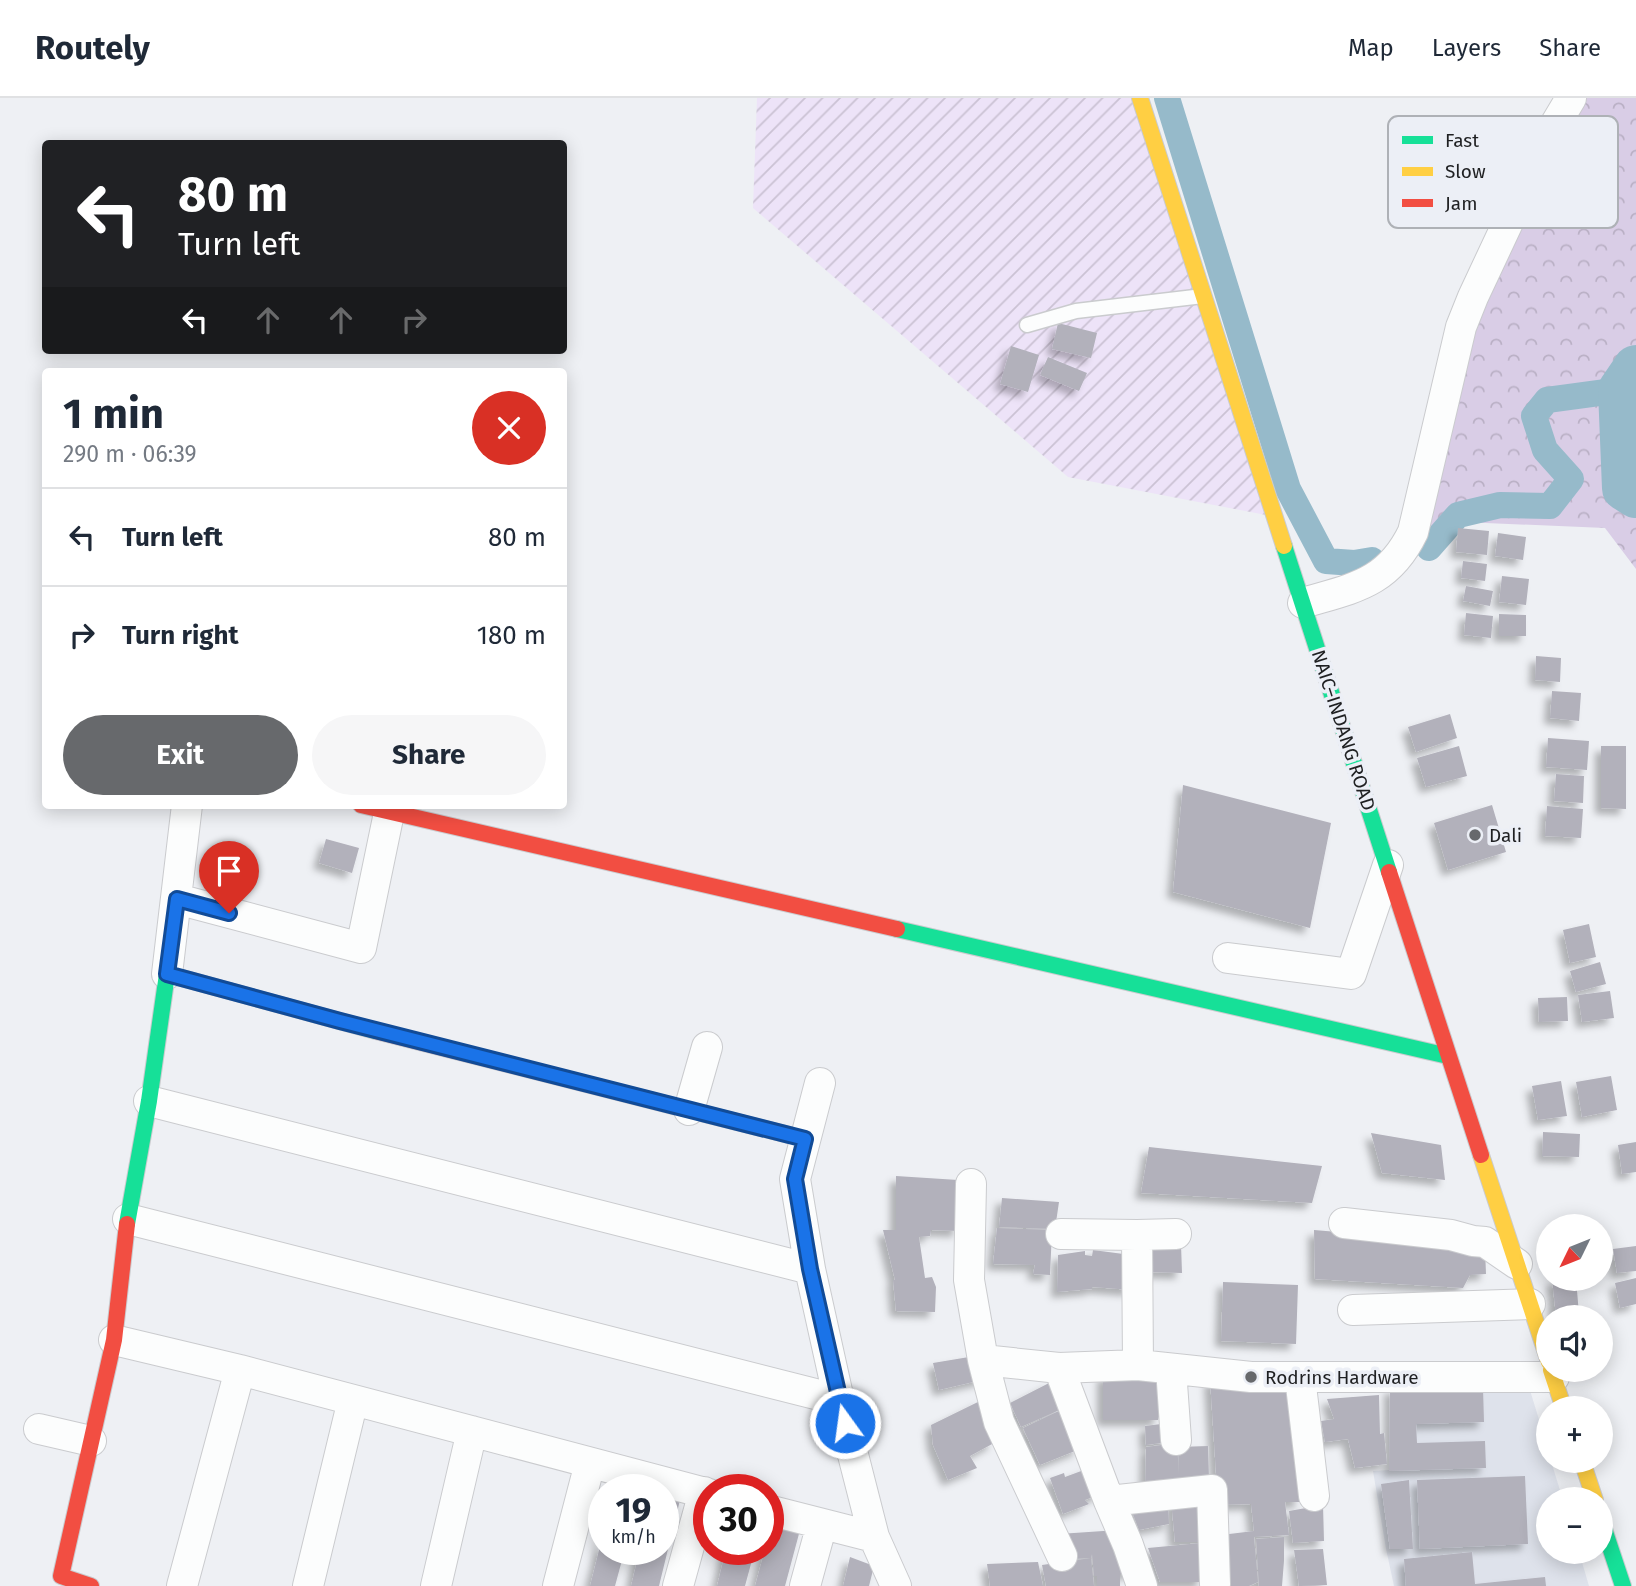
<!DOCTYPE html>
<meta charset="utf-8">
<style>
:root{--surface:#fff;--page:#f6f6f7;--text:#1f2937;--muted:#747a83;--line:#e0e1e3;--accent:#67696c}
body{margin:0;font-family:"Fira Sans",sans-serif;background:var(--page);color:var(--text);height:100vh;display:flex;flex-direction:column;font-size:26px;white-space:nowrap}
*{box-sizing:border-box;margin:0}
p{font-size:23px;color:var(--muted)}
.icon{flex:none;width:38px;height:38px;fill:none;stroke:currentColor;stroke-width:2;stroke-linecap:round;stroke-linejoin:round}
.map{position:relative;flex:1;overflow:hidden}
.sheet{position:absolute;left:42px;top:270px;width:525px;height:441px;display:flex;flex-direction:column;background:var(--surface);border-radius:7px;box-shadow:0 4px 18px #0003}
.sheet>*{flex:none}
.top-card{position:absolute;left:42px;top:42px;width:525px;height:214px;border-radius:7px;box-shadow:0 4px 18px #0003;background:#202124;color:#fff;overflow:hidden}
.needle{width:46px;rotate:227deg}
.fabs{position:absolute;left:1536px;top:1116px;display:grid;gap:14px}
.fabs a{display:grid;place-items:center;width:77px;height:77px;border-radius:50%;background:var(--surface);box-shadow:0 4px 18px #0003;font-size:35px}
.speed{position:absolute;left:588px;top:1376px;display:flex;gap:14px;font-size:35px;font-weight:700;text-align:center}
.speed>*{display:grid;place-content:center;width:91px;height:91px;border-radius:50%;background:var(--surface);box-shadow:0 4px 18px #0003;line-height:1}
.speed small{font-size:18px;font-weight:400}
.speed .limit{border:10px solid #d22;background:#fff;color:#111}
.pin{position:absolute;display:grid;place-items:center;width:60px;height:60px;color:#fff;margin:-72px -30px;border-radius:50% 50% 50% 0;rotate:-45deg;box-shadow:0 0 7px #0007}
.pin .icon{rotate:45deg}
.me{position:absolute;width:77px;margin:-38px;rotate:346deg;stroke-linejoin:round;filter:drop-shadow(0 0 5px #0008)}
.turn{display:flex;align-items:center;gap:24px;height:147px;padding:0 21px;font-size:32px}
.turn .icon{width:91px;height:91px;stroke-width:2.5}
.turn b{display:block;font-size:49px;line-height:60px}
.lanes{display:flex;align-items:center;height:66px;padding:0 21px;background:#0003;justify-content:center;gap:35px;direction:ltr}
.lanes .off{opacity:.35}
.round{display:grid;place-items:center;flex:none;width:74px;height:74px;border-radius:37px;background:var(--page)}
.summary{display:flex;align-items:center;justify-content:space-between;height:119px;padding:0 21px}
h1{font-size:42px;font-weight:700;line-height:52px}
.primary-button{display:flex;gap:14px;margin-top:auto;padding:14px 21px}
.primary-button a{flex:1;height:80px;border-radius:42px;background:var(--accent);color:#fff;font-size:28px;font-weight:700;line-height:80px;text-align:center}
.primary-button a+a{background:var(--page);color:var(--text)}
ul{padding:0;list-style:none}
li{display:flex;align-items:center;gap:21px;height:98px;padding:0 21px;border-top:2px solid var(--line)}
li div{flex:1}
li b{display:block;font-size:26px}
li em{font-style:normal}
header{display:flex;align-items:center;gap:42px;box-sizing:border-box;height:98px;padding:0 35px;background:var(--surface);border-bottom:2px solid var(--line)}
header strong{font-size:33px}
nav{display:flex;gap:38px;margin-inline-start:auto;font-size:24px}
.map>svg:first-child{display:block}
.built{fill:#dee2eb}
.forest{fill:url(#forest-crowns)}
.garden{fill:url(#garden-furrows)}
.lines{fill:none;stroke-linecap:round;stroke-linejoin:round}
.canal{stroke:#96baca;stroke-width:26}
.river{stroke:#96baca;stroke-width:46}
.building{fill:#b2b1bb;filter:url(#shadow)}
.lane-casing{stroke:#cacbce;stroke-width:17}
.street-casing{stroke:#cacbce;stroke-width:32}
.fast-casing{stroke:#cacbce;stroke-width:18}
.slow-casing{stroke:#cacbce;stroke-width:18}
.jam-casing{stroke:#cacbce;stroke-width:18}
.lane{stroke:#fcfdfd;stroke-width:14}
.street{stroke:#fcfdfd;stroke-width:30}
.fast{stroke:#16e098;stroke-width:16}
.slow{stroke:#ffcf43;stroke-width:16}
.jam{stroke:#f24e42;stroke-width:16}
.route-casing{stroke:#114b97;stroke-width:18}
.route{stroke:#1a73e8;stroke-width:12}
.poi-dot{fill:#67696c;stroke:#eceff6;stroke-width:2.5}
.labels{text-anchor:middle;stroke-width:7;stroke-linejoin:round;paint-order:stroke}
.street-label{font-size:19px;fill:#1f2022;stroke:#eceff6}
.poi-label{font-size:19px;fill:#1f2022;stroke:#eceff6;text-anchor:start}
.key{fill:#eceff6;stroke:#aeb1b6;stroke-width:2}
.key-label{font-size:19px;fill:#1f2022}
</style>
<header>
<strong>Routely</strong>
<nav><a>Map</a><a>Layers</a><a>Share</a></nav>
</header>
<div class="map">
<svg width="1636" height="1488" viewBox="0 0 1636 1488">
<defs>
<pattern id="forest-crowns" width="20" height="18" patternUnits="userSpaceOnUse" patternTransform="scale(1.75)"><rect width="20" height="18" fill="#d9cde6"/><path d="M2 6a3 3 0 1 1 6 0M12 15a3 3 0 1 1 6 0" fill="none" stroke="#bab0c5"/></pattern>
<pattern id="garden-furrows" width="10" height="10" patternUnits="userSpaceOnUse" patternTransform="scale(1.75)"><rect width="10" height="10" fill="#ede3f8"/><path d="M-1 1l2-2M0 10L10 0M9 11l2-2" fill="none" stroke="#cbc2d4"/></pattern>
<filter id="shadow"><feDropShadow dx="-6" dy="6" stdDeviation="3.5" flood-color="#0004"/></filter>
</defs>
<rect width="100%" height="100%" fill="#eef0f4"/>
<!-- built -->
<path class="built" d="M 1529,1289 L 1549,1354 L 1549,1363 L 1551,1363 L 1563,1402 L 1549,1402 L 1549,1454 L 1579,1454 L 1589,1488 L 1394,1488 L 1386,1451 L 1373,1373 L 1389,1372 L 1390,1290 Z"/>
<!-- forest -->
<path class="forest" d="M 1571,0 L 1636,0 L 1636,270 L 1621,292 L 1625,390 L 1636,397 L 1636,471 L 1605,430 L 1462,424 L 1458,417 L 1429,450 L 1401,456 L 1461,229 Z"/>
<!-- garden -->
<path class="garden" d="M 757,0 L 1137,0 L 1266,417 L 1068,379 L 753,110 Z"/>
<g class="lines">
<!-- canal -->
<path class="canal" d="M 1167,0 L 1288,391 L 1326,463 L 1354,465 L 1372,462
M 1429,450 L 1458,417 L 1500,407 L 1550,408 L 1571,381 L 1545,352 L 1534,318 L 1547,302 L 1621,292"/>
<!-- river -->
<path class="river" d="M 1636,270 L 1621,292 L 1625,390 L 1636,397"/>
</g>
<!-- building -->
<path class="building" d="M 1058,225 L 1097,235 L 1091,260 L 1052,251 Z
M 1011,248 L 1039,257 L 1028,294 L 1000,286 Z
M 1048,259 L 1087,275 L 1079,293 L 1040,277 Z
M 1458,430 L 1489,433 L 1487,457 L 1456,454 Z
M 1498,435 L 1526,439 L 1523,462 L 1495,458 Z
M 1463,463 L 1487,466 L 1485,483 L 1461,480 Z
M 1502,478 L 1529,481 L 1526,507 L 1499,504 Z
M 1466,488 L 1493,493 L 1490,508 L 1463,503 Z
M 1466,515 L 1493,518 L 1491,540 L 1464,537 Z
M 1499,516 L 1526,517 L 1526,538 L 1499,538 Z
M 1536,558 L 1561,560 L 1560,584 L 1535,582 Z
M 1552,593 L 1581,595 L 1579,623 L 1550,620 Z
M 1450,616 L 1457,640 L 1416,654 L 1408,629 Z
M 1548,640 L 1589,643 L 1587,672 L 1546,669 Z
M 1459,648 L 1467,678 L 1426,689 L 1417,660 Z
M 1601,648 L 1626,648 L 1626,711 L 1601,710 Z
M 1556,676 L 1584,678 L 1583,705 L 1554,703 Z
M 1183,687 L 1331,725 L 1310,830 L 1173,794 Z
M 1492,707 L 1506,754 L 1448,772 L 1434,725 Z
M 1547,708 L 1583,711 L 1581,740 L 1545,738 Z
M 326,741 L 359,750 L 352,775 L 319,765 Z
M 1589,826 L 1596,859 L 1570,865 L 1563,832 Z
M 1600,864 L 1606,886 L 1576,894 L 1570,873 Z
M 1610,893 L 1614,920 L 1582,924 L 1578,897 Z
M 1567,899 L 1568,923 L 1539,924 L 1538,900 Z
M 1611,978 L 1617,1012 L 1582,1019 L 1576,984 Z
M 1561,983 L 1567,1018 L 1538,1022 L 1532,988 Z
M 1543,1034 L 1580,1036 L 1579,1059 L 1542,1058 Z
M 1371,1035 L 1441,1047 L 1445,1082 L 1382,1075 Z
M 1636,1044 L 1636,1074 L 1622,1076 L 1618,1047 Z
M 1149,1049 L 1322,1068 L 1312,1105 L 1141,1095 Z
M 896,1078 L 958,1082 L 959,1133 L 931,1132 L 930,1138 L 919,1139 L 925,1180 L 932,1179 L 936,1189 L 935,1214 L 896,1213 L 893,1182 L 895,1182 L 883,1132 L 896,1132 Z
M 1002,1100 L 1059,1104 L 1055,1131 L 999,1129 Z
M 997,1130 L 1052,1132 L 1050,1177 L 1033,1176 L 1035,1167 L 993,1166 Z
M 1314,1132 L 1456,1144 L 1485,1151 L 1486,1176 L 1470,1177 L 1463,1190 L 1315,1181 Z
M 1181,1146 L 1182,1175 L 1149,1174 L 1154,1147 Z
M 1636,1148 L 1636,1173 L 1617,1175 L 1613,1151 Z
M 1093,1152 L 1131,1157 L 1132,1192 L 1092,1189 L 1092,1191 L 1057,1194 L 1058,1157 L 1085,1153 L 1085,1157 L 1092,1158 Z
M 1636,1180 L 1636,1206 L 1620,1210 L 1615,1185 Z
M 1552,1181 L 1576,1181 L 1579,1216 L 1556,1218 Z
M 1223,1184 L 1298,1187 L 1296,1246 L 1221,1243 Z
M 975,1258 L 986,1281 L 939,1292 L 933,1265 Z
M 1103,1276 L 1170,1280 L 1158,1322 L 1103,1322 Z
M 1210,1281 L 1291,1284 L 1301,1404 L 1285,1404 L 1289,1437 L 1254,1439 L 1258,1484 L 1249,1488 L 1220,1488 L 1221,1437 L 1254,1433 L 1251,1406 L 1218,1407 Z
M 1051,1284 L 1064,1310 L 1021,1329 L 1010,1305 Z
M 1390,1290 L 1483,1290 L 1484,1324 L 1416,1326 L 1417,1345 L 1485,1343 L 1486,1370 L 1389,1373 Z
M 1379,1297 L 1380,1336 L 1384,1335 L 1387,1366 L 1355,1370 L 1348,1341 L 1325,1344 L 1321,1323 L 1334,1321 L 1327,1301 Z
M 982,1302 L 994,1345 L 970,1358 L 977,1370 L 948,1382 L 933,1347 L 931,1327 Z
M 1065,1310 L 1080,1351 L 1040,1367 L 1023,1330 Z
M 1169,1325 L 1169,1344 L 1146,1347 L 1145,1328 Z
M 1177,1345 L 1179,1377 L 1178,1349 L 1208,1348 L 1209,1380 L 1145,1395 L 1146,1349 Z
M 1092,1369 L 1101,1396 L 1085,1402 L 1089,1406 L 1063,1416 L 1050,1380 L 1064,1375 L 1065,1379 Z
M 1525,1378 L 1528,1446 L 1420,1451 L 1417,1382 Z
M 1409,1382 L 1413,1451 L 1390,1451 L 1381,1386 Z
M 663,1397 L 680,1402 L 659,1488 L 631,1488 L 640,1451 L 663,1451 Z
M 1207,1398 L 1211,1444 L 1175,1444 L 1171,1402 Z
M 1168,1401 L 1169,1426 L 1139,1432 L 1128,1403 Z
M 1323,1407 L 1324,1443 L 1293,1445 L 1289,1413 Z
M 772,1424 L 800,1432 L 785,1488 L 755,1488 L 765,1451 L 768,1451 L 768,1439 Z
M 1118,1432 L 1134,1475 L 1120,1476 L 1120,1488 L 1097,1488 L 1097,1478 L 1094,1478 L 1092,1456 L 1091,1460 L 1071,1461 L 1059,1436 Z
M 603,1436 L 604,1451 L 625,1451 L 615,1488 L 590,1488 Z
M 1284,1439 L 1284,1463 L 1282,1488 L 1259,1488 L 1256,1441 Z
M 1211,1444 L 1202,1484 L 1160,1484 L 1148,1450 Z
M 726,1451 L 755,1451 L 745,1488 L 717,1488 Z
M 1323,1451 L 1327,1487 L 1299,1488 L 1294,1452 Z
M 1472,1454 L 1475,1486 L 1545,1479 L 1546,1488 L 1406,1488 L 1404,1461 Z
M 850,1459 L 874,1468 L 869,1488 L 843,1488 Z
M 1091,1460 L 1094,1488 L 1046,1488 L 1042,1467 Z
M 1038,1464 L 1043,1488 L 990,1488 L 987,1466 Z"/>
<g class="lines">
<defs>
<path id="lane" d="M 1027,227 L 1076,213 L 1203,198"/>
<path id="street" d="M 1303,505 C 1353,490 1388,486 1413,434 L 1461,229 L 1473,199 L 1549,37 L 1571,0
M 177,801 L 361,850 L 389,715
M 1228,860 L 1351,876 L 1388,767
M 167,876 L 187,707
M 149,1003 L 810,1171 L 795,1081 L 820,985
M 689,1012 L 707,949
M 971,1086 L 969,1182 L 983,1262 L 1059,1270 L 1138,1267 L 1251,1279 L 1554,1279
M 128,1121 L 839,1302 L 810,1171
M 1344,1125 L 1451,1137 L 1473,1143 L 1485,1144 L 1517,1166
M 1061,1136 L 1137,1137
M 1353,1212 L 1530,1206
M 114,1242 L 240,1272 L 709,1396
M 983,1262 L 999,1324 L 1062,1458
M 1138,1267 L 1137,1137 L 1176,1136
M 1059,1270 L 1109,1403 L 1128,1447 L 1142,1488
M 1171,1271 L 1176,1342
M 1300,1279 L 1314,1398
M 839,1302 L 874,1439 L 896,1488
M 39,1331 L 91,1343
M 1109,1403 L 1212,1392 L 1215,1486
M 768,1412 L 874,1439
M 182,1488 L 240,1272
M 308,1488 L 353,1302
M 436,1488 L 472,1333
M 558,1488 L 590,1365
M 678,1488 L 704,1394
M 805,1488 L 822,1426"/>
<path id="fast" d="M 1284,448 L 1389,774
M 897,831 L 1448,958
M 127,1126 L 149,1003 L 167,876 L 376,933
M 1601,1422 L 1623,1488"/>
<path id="slow" d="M 1140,0 L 1284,448
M 685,1011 L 805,1041
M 1481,1057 L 1549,1264
M 1551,1272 L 1564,1311
M 1582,1363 L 1595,1402"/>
<path id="jam" d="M 361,707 L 897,831
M 1389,774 L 1481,1057
M 376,933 L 685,1011
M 91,1488 L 61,1478 L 114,1242 L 127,1126"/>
</defs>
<!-- lane casing -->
<use href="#lane" class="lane-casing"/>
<!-- street casing -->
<use href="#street" class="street-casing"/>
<!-- fast casing -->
<use href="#fast" class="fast-casing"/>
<!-- slow casing -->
<use href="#slow" class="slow-casing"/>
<!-- jam casing -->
<use href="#jam" class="jam-casing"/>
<!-- lane -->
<use href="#lane" class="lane"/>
<!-- street -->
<use href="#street" class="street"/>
<!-- fast -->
<use href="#fast" class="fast"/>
<!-- slow -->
<use href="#slow" class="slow"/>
<!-- jam -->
<use href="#jam" class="jam"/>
</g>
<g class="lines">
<defs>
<path id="route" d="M 229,815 L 177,801 L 167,876 L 340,923 L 805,1041 L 795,1081 L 810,1171 L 845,1325"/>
</defs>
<!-- route casing -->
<use href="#route" class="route-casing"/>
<!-- route -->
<use href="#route" class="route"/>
</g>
<!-- markers -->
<g class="poi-dot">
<circle cx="1475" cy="737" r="7"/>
<circle cx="1251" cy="1279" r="7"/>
</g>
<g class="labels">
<!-- street labels -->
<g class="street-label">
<text transform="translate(1344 632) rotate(72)" y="7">NAIC–INDANG ROAD</text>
</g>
<!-- poi labels -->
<g class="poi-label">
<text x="1489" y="744">Dali</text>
<text x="1265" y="1286">Rodrins Hardware</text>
</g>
</g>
<!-- legend -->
<rect x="1388" y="18" width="230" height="112" rx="10" class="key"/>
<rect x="1402" y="38" width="31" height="8" fill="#16e098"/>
<rect x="1402" y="69" width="31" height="9" fill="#ffcf43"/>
<rect x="1402" y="101" width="31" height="8" fill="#f24e42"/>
<g class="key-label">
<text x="1445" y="49">Fast</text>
<text x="1445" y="80">Slow</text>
<text x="1445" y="112">Jam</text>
</g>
</svg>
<div class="fabs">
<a><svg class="needle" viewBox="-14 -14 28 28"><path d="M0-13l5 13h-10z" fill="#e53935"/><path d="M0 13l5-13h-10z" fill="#747a83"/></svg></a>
<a><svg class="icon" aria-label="sound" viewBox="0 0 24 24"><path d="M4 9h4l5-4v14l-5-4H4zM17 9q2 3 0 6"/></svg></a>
<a>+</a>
<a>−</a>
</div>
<div class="speed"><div>19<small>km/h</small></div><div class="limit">30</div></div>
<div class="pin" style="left:229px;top:815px;background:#d93025"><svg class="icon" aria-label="arrive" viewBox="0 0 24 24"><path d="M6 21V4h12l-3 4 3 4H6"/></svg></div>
<svg class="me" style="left:845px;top:1325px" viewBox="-20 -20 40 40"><circle r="17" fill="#1a73e8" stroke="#fff" stroke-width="3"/><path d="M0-11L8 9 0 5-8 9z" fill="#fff"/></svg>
<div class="top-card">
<div class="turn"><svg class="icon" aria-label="left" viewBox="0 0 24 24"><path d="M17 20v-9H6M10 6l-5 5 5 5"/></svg><div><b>80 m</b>Turn left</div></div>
<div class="lanes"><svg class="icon" aria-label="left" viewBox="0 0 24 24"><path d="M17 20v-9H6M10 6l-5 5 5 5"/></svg><svg class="icon off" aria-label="ahead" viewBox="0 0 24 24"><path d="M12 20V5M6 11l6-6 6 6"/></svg><svg class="icon off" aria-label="ahead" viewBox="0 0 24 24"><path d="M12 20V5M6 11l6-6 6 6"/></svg><svg class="icon off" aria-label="right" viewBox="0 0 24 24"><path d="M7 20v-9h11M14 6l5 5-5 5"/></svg></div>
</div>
<section class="sheet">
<div class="summary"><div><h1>1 min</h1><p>290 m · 06:39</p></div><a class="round" style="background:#d93025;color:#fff"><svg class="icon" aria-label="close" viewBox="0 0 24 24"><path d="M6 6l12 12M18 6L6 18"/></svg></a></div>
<ul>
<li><svg class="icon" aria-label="left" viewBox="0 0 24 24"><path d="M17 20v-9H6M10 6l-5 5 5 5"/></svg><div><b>Turn left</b></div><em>80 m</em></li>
<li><svg class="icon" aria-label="right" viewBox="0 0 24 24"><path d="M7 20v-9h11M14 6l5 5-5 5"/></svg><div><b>Turn right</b></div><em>180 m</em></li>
</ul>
<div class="primary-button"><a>Exit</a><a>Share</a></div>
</section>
</div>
